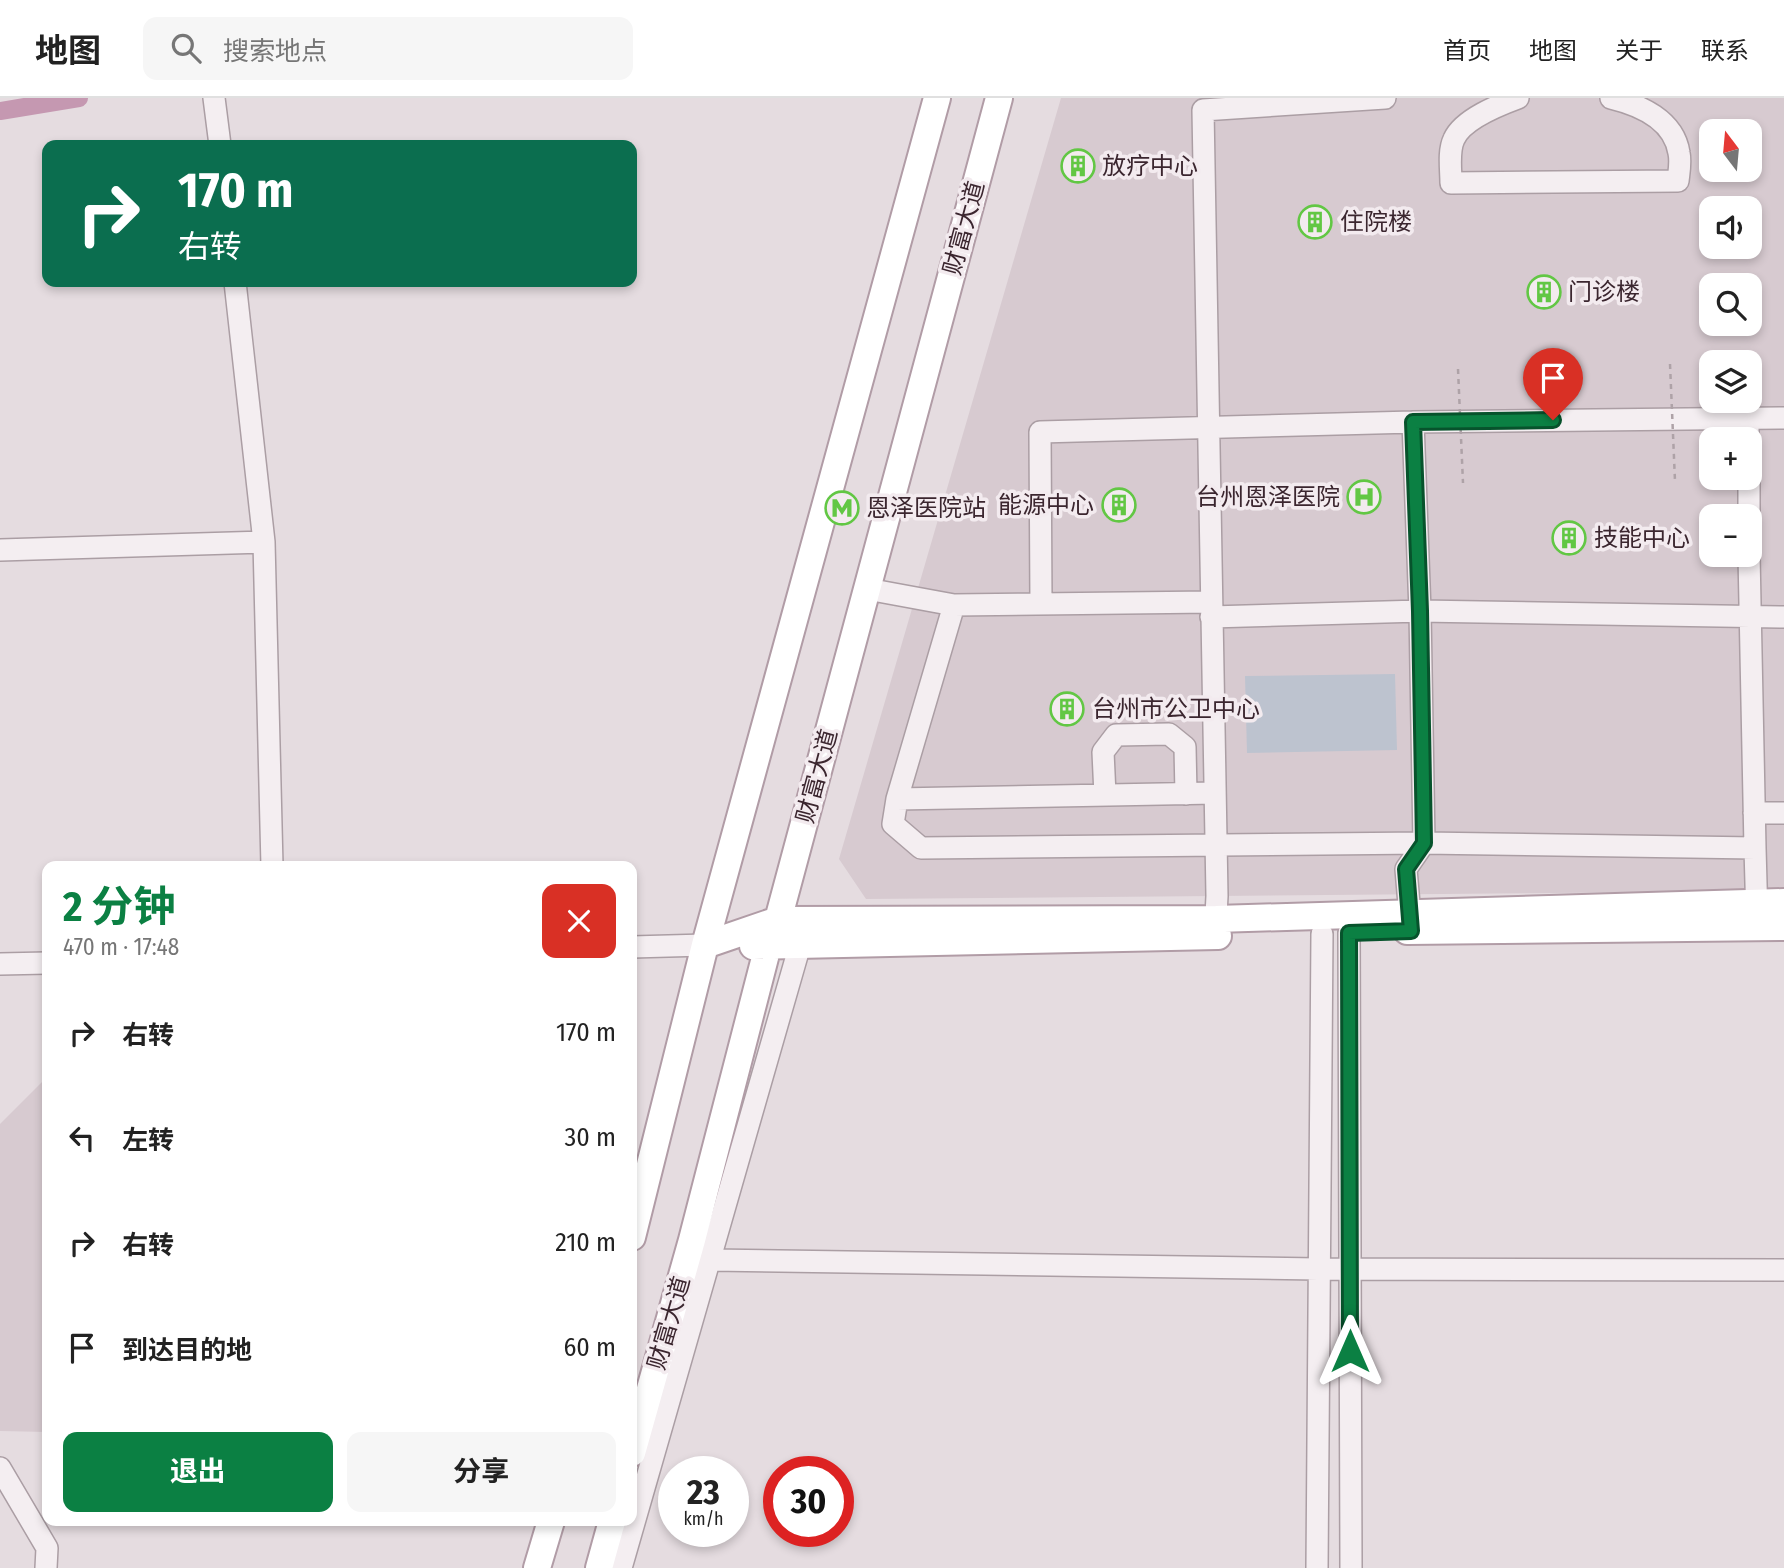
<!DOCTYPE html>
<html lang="zh">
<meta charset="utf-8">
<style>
:root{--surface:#fff;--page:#f6f6f6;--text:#222;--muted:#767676;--line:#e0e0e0;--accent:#0b8043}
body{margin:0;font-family:"Fira Sans Condensed","Noto Sans SC",sans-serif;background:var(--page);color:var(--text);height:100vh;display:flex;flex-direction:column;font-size:26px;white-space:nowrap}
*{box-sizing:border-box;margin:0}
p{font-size:23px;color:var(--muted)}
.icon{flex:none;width:38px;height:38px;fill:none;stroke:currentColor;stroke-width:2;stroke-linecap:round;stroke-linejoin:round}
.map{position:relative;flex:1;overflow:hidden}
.panel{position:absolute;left:42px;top:763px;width:595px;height:665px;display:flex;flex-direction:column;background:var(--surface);border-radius:14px;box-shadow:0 4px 10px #0003}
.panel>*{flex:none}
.hud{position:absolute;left:42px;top:42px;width:595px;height:147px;border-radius:14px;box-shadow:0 4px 10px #0003;background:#0b6e4f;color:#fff;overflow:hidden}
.needle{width:46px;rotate:344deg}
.tools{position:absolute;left:1699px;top:21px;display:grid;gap:14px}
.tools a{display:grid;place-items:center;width:63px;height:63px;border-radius:14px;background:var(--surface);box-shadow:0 4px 10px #0003;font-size:35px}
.speed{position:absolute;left:658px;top:1358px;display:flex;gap:14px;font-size:35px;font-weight:700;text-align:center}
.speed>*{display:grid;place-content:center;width:91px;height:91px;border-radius:50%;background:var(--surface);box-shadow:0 4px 10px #0003;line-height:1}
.speed small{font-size:18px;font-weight:400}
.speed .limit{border:10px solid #d22;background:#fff;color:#111}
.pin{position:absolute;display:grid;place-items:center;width:60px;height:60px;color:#fff;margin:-72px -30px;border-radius:50% 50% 50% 0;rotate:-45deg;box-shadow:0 0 7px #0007}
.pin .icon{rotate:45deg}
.me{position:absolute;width:77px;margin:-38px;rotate:0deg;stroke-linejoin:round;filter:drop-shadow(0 0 5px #0008)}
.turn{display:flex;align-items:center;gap:24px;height:147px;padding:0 21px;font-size:32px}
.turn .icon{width:91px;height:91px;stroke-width:2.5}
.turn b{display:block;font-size:49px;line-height:60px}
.round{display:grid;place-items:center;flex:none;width:74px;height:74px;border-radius:14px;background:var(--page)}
.summary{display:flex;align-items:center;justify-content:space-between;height:119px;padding:0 21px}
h1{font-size:42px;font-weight:700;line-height:52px;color:var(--accent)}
.primary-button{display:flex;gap:14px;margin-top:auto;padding:14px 21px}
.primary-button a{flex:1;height:80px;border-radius:14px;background:var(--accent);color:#fff;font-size:28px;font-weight:700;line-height:80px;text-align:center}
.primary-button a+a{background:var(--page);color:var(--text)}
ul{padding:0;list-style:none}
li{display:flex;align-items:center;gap:21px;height:105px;padding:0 21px}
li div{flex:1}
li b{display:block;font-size:26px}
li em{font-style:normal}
header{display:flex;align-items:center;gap:42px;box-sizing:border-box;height:98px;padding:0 35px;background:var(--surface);border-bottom:2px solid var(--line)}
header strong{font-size:33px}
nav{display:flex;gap:38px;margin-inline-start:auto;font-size:24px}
.search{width:490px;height:63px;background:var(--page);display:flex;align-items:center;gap:18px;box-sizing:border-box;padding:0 24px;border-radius:14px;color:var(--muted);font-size:26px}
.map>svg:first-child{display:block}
.built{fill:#d7cad0;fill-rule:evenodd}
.green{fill:#bdc3cf}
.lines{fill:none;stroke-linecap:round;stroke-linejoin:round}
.canal{stroke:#c598b1;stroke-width:18}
.minor-casing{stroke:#ab9ea4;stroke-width:24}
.major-casing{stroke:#b19ca6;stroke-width:30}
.minor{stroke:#f4eef1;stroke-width:21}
.major{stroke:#fff;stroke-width:26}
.path-bridge{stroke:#aea2a7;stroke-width:2.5;stroke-dasharray:5 5;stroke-linecap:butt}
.route-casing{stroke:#07532c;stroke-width:18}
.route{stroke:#0b8043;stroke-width:12}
.labels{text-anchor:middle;stroke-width:7;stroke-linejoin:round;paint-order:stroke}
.poi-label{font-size:24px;fill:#3b262f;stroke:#f3ebef;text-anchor:start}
.street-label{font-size:24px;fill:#3b262f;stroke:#f3ebef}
</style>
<header>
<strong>地图</strong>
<div class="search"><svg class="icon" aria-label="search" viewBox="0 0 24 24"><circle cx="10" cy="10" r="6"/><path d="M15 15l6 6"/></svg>搜索地点</div>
<nav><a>首页</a><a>地图</a><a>关于</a><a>联系</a></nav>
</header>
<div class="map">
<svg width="1784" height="1470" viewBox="0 0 1784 1470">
<rect width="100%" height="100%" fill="#e5dce0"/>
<!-- built -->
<path class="built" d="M 1061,0 L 1784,0 L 1784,793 L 866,801 L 839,761 ZM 1712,33 L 1750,33 L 1750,72 L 1712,72 ZM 1712,110 L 1750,110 L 1750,149 L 1712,149 ZM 1712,187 L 1750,187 L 1750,226 L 1712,226 ZM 1712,264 L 1750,264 L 1750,303 L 1712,303 ZM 1712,341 L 1750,341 L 1750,380 L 1712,380 ZM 1712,418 L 1750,418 L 1750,457 L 1712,457 Z
M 47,979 L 47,1334 L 0,1333 L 0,1026 Z"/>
<!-- green -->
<path class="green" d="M 1395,576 L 1397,652 L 1247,655 L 1245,578 Z"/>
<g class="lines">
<!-- canal -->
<path class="canal" d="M 0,13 L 79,0"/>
<defs>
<path id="minor" d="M 214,0 L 220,47
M 1518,0 C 1499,7 1463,21 1454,41 C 1448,53 1451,72 1451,85 L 1678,83 C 1679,74 1681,64 1679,55 C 1674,22 1640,7 1611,0
M 235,184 L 264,444 L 272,768
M 1748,315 L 1748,341
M 1749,380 L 1749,418
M 0,452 L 264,444
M 867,491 L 954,507 L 1211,504
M 1041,505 L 1040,334 L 1413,324 L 1784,320
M 954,507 L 897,701 L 893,726 L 921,750 L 1424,745 L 1755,750 L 1749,457
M 1211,519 L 1420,513 L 1784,519
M 1105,697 L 1103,654 L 1116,637 L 1169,636 L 1185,649 L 1186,696
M 897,701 L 1215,695
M 1754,715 L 1784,715
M 1755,750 L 1757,821
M 1411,830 L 1406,771 L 1424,745 L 1420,513 L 1413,324
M 1349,835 L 1351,1470
M 1215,836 L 1217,798 L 1203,12 L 1385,0
M 632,849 L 705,847
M 0,866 L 47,865
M 711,1162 L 1318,1171 L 1784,1172
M 0,1370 L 47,1450 L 46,1470
M 621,1470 L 800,847
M 1317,1470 L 1322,836"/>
<path id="major" d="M 1407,833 L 1784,829
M 705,847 L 778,822 L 1216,821 L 1784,804
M 753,848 L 1218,838
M 632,1139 L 705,847 L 937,0
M 632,1355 L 692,1142 L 768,848 L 778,822 L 999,0
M 537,1470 L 551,1423
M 599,1470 L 612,1423"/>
</defs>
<!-- minor casing -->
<use href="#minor" class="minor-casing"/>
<!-- major casing -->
<use href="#major" class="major-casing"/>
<!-- minor -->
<use href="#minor" class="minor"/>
<!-- major -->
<use href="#major" class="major"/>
<!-- path-bridge -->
<path class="path-bridge" d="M 1670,266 L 1675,383
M 1458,271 L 1463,385"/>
</g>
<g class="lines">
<defs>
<path id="route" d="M 1350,1253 L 1349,835 L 1411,833 L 1406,771 L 1424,745 L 1420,513 L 1413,324 L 1553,322"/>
</defs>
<!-- route casing -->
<use href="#route" class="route-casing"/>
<!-- route -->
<use href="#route" class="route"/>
</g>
<!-- icons -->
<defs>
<symbol id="building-ring" viewBox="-11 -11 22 22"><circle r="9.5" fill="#f3ebef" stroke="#62c744" stroke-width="1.5"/><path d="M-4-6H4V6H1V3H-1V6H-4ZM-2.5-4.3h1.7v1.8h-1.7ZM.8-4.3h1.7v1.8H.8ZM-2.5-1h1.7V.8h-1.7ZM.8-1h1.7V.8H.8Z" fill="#62c744"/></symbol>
<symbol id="hospital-ring" viewBox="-11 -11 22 22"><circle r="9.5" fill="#f3ebef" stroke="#62c744" stroke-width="1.5"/><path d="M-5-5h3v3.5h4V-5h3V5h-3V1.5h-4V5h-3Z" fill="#62c744"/></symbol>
<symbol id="metro-ring" viewBox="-11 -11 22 22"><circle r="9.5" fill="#f3ebef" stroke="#62c744" stroke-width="1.5"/><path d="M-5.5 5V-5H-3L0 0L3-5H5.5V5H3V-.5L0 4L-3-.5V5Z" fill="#62c744"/></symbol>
</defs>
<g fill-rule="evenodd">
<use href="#building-ring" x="1059" y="49" width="38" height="38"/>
<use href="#building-ring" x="1296" y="105" width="38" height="38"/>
<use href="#building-ring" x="1525" y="175" width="38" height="38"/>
<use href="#hospital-ring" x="1345" y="380" width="38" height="38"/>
<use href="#building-ring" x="1100" y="388" width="38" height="38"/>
<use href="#metro-ring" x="823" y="391" width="38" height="38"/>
<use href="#building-ring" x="1550" y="421" width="38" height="38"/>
<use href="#building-ring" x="1048" y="592" width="38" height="38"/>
</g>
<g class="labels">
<!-- poi labels -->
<g class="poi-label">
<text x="1102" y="76">放疗中心</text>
<text x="1340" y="132">住院楼</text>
<text x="1568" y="202">门诊楼</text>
<text x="1340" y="407" text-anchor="end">台州恩泽医院</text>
<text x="1094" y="415" text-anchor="end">能源中心</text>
<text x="866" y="418">恩泽医院站</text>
<text x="1594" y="448">技能中心</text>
<text x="1092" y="619">台州市公卫中心</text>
</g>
<!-- street labels -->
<g class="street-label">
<text transform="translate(964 130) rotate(-75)" y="8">财富大道</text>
<text transform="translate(817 678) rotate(-75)" y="8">财富大道</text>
<text transform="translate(669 1225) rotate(-74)" y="8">财富大道</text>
</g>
</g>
</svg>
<div class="tools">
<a><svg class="needle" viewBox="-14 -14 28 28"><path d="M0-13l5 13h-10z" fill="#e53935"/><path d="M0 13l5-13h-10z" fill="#767676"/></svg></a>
<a><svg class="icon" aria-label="sound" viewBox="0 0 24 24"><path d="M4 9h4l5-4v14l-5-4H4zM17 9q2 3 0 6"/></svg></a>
<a><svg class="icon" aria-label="search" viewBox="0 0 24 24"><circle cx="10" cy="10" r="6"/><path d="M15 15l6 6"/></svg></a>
<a><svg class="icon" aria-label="layers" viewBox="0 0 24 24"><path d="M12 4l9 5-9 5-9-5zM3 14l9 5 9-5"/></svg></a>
<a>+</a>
<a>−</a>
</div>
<div class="speed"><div>23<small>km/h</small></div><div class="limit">30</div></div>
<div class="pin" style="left:1553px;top:322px;background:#d93025"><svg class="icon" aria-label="arrive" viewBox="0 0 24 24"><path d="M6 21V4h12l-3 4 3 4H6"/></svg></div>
<svg class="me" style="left:1350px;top:1253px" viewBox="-20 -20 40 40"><path d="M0-17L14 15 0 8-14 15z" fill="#0b8043" stroke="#fff" stroke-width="4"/></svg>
<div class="hud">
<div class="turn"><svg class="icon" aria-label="right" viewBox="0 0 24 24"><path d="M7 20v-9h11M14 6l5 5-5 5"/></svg><div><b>170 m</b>右转</div></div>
</div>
<section class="panel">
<div class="summary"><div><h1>2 分钟</h1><p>470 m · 17:48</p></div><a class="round" style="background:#d93025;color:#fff"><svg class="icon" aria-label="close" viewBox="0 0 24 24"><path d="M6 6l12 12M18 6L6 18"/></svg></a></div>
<ul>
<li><svg class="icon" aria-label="right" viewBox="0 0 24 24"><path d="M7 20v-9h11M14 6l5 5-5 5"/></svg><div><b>右转</b></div><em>170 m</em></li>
<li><svg class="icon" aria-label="left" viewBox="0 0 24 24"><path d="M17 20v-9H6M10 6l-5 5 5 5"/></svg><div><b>左转</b></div><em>30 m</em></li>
<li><svg class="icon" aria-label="right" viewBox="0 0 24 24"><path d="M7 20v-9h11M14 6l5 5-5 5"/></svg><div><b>右转</b></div><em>210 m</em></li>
<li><svg class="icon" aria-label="arrive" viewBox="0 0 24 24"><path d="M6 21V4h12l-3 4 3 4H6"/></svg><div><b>到达目的地</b></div><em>60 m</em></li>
</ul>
<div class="primary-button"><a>退出</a><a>分享</a></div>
</section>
</div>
